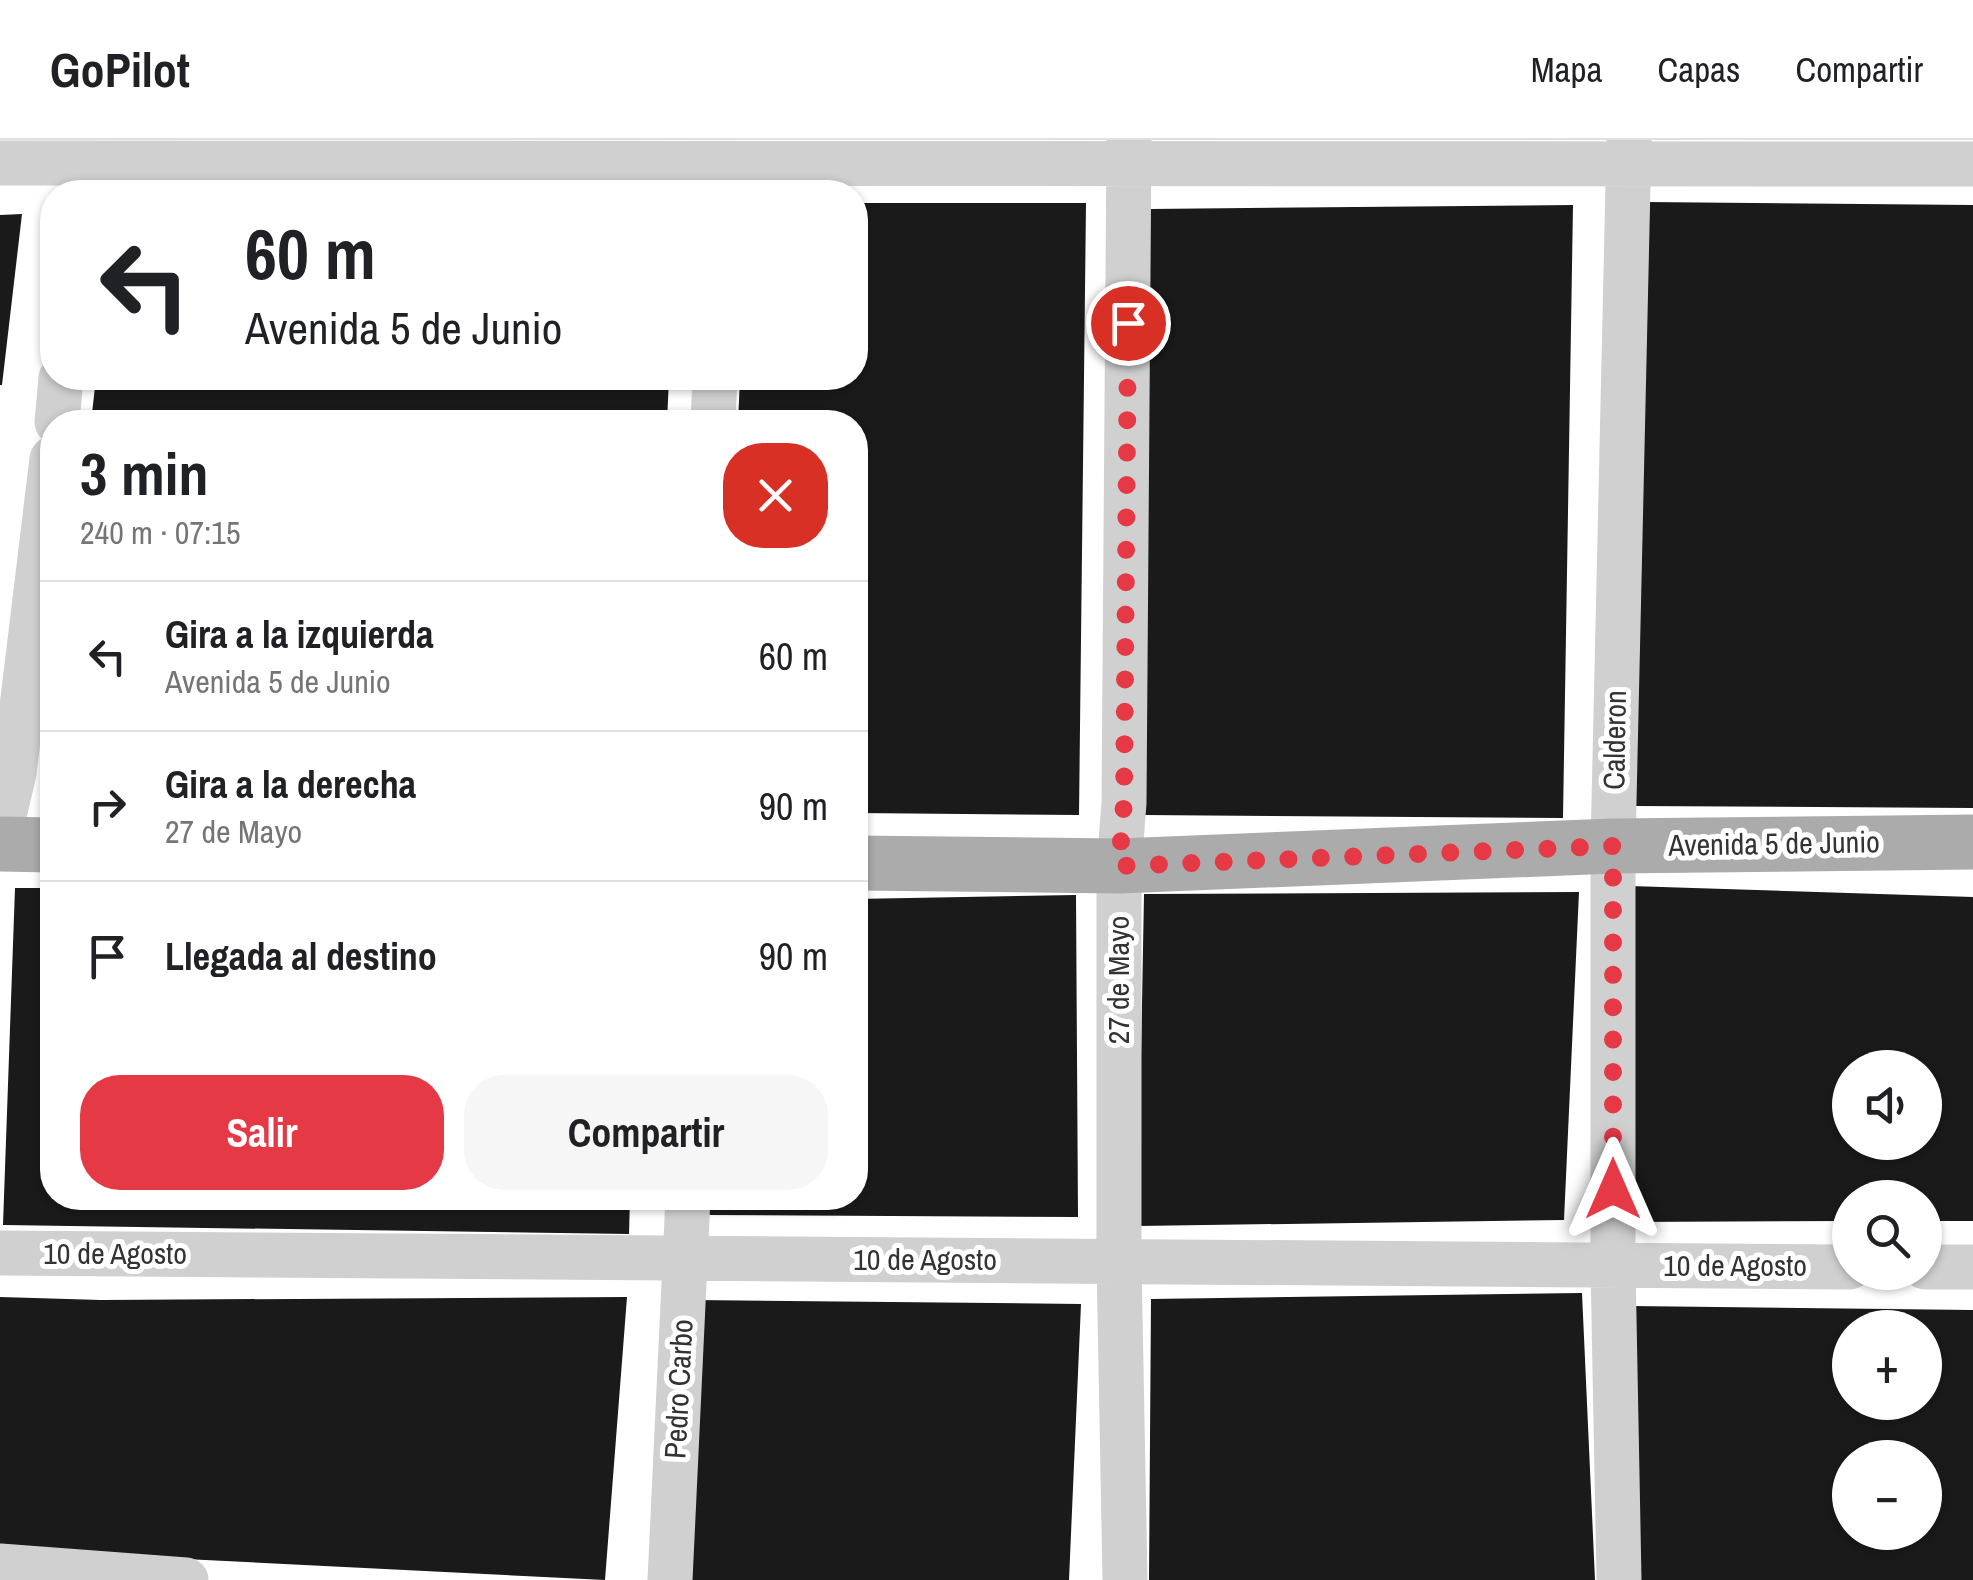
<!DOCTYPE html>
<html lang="es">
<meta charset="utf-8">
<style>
:root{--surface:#fff;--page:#f6f6f6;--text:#202124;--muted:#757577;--line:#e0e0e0;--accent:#e63946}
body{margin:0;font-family:"Archivo Narrow",sans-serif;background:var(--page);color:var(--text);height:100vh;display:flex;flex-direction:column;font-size:38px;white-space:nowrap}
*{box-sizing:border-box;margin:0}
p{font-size:32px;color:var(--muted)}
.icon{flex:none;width:55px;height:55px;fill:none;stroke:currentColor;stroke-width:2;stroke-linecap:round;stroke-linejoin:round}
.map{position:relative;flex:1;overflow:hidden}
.details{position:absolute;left:40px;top:270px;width:828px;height:800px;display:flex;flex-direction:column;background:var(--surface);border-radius:40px;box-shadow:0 2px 8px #0004}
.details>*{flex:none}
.banner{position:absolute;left:40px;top:40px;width:828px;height:210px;border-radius:40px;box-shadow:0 2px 8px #0004;background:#fff;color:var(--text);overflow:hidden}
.tools{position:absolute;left:1832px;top:910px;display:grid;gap:20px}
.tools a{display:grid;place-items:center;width:110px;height:110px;border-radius:50%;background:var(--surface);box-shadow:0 2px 8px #0004;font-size:50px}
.pin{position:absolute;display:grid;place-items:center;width:85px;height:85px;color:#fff;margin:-42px;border:5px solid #fff;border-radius:50%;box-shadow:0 2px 10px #0007}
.me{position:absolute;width:110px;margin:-55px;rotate:0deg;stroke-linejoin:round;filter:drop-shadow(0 0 8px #0008)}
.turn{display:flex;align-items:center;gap:35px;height:210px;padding:0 40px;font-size:45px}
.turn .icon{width:130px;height:130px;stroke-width:2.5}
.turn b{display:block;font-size:70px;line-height:85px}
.round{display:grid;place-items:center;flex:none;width:105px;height:105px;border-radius:40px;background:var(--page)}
.overview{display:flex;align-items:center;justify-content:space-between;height:170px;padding:0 40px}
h1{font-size:60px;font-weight:700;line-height:75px}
.cta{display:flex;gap:20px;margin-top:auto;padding:20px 40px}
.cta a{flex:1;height:115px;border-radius:40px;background:var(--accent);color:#fff;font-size:40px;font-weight:700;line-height:115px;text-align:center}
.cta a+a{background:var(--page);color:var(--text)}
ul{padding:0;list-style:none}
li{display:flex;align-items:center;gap:30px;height:150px;padding:0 40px;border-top:2px solid var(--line)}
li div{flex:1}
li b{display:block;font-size:38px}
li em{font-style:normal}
header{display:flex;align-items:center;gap:60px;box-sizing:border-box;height:140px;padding:0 50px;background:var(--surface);border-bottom:2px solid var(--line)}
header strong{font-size:48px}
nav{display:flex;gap:55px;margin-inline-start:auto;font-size:35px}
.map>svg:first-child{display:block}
.building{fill:#1a1a1a;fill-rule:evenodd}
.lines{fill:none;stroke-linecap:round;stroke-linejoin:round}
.street{stroke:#d0d0d0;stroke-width:45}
.primary{stroke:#ababab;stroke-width:55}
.route{stroke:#e63946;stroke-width:18;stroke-dasharray:0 32.4}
.labels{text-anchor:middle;stroke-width:10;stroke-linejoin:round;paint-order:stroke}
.street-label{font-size:30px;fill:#333;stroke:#fff}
</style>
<header>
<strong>GoPilot</strong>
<nav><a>Mapa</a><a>Capas</a><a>Compartir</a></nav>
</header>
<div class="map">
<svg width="1973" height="1440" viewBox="0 0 1973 1440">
<rect width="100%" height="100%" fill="#fff"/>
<!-- building -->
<path class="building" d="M 1646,62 L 1973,65 L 1973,668 L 1634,666 Z
M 855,63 L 1086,63 L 1079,675 L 855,673 L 855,282 L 738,282 L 740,238 L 855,238 Z
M 1573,65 L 1563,678 L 1142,675 L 1150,69 Z
M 22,74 L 2,245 L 0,245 L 0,75 Z
M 96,238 L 669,238 L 667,282 L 91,282 Z
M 1630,746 L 1973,757 L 1973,1081 L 1925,1081 L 1925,1058 L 1850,1058 L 1850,1081 L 1629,1082 ZM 1850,928 L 1925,928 L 1925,1002 L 1850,1002 Z
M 15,748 L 52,748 L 52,1058 L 630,1058 L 629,1094 L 3,1085 Z
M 1579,752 L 1564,1080 L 1138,1086 L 1144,754 Z
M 1076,755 L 1078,1077 L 709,1075 L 709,1058 L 855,1058 L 855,759 Z
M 1582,1153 L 1595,1440 L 1149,1440 L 1151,1159 Z
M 0,1157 L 101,1160 L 627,1157 L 605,1440 L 104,1415 L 0,1405 Z
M 694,1160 L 1081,1164 L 1069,1440 L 687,1440 Z
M 1631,1166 L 1973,1170 L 1973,1440 L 1633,1440 ZM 1850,1188 L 1925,1188 L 1925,1262 L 1850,1262 ZM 1850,1318 L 1925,1318 L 1925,1392 L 1850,1392 Z"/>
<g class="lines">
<!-- street -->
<path class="street" d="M 0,23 L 1973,24
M 57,282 L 61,238
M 713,282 L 715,238
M 0,693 L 14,633 L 52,319
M 0,1113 L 1850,1127
M 1925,1127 L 1973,1127
M 0,1426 L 186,1440
M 670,1440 L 688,1058
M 1125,1440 L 1119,1121 L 1119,726 L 1124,663 L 1129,0
M 1619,1440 L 1613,1125 L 1613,706 L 1629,0"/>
<!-- primary -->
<path class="primary" d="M 0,704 L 52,705
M 855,723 L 1119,726 L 1613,706 L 1973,702"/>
</g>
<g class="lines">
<!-- route -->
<path class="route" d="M 1128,183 L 1124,663 L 1119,726 L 1613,706 L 1613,1049"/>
</g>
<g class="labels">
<!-- street labels -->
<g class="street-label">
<text transform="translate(1615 600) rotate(-89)" y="10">Calderon</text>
<text transform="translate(1774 704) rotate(-1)" y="10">Avenida 5 de Junio</text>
<text transform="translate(1119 840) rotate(-90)" y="10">27 de Mayo</text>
<text x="115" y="1124">10 de Agosto</text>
<text x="925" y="1130">10 de Agosto</text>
<text x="1735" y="1136">10 de Agosto</text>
<text transform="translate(679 1249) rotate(-87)" y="10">Pedro Carbo</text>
</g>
</g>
</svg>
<div class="tools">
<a><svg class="icon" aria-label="sound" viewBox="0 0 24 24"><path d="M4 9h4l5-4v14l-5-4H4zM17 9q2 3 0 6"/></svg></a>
<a><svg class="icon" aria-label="search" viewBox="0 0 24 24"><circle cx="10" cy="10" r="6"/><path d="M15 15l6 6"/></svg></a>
<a>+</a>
<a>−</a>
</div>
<div class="pin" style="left:1128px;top:183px;background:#d93025"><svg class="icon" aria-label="arrive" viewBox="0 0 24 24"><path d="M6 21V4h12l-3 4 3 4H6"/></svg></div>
<svg class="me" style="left:1613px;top:1049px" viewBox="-20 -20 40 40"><path d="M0-17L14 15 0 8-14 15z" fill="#e63946" stroke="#fff" stroke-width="4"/></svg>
<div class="banner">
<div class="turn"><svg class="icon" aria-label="left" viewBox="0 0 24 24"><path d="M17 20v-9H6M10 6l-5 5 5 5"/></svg><div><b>60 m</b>Avenida 5 de Junio</div></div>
</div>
<section class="details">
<div class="overview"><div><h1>3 min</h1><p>240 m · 07:15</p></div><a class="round" style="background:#d93025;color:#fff"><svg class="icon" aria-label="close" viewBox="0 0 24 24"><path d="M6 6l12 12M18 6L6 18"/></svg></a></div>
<ul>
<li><svg class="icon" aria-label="left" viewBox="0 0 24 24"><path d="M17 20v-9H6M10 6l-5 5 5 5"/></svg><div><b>Gira a la izquierda</b><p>Avenida 5 de Junio</p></div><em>60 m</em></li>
<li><svg class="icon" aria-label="right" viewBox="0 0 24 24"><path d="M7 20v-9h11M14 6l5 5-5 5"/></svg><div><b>Gira a la derecha</b><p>27 de Mayo</p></div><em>90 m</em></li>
<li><svg class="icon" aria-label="arrive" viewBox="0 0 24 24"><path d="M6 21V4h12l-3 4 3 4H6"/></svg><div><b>Llegada al destino</b></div><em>90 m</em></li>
</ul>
<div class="cta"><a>Salir</a><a>Compartir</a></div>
</section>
</div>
